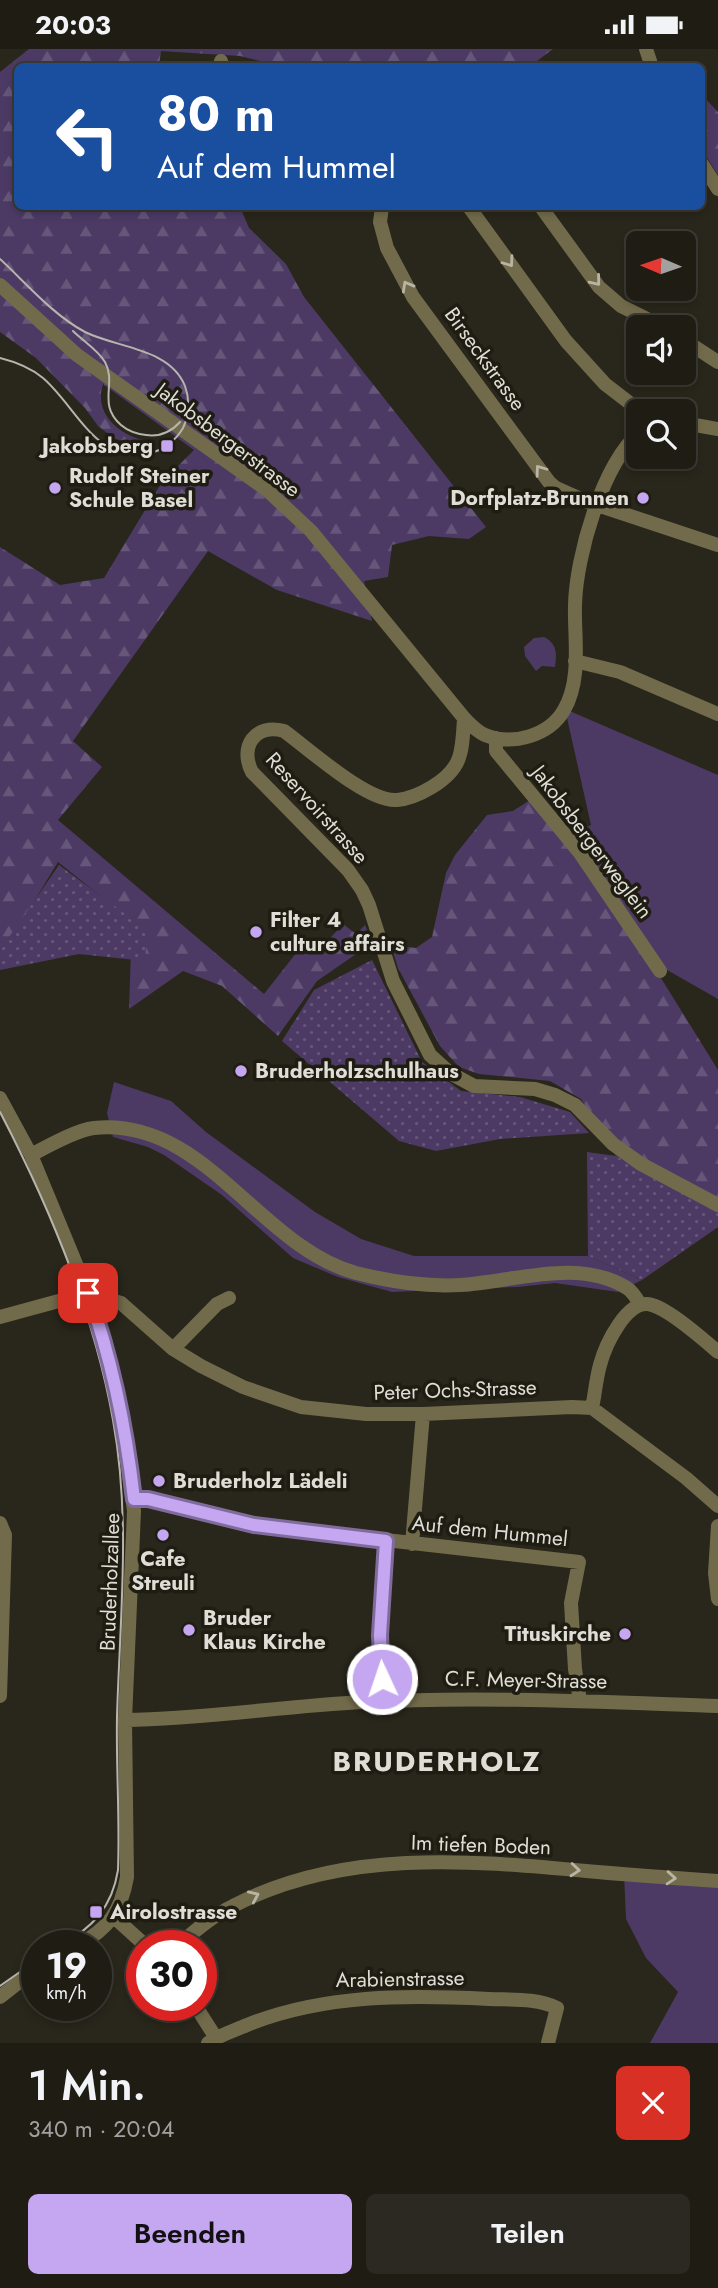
<!DOCTYPE html>
<html lang="de">
<meta charset="utf-8">
<style>
:root{--surface:#1f1c14;--page:#2c2922;--text:#f1f3f6;--muted:#a1a1a0;--line:#3c3a34;--accent:#c5a6f0}
body{margin:0;font-family:Jost,sans-serif;background:var(--page);color:var(--text);height:100vh;display:flex;flex-direction:column;font-size:26px;white-space:nowrap}
*{box-sizing:border-box;margin:0}
p{font-size:23px;color:var(--muted)}
.icon{flex:none;width:38px;height:38px;fill:none;stroke:currentColor;stroke-width:2;stroke-linecap:round;stroke-linejoin:round}
.map{position:relative;height:1994px;overflow:hidden}
.sheet{display:flex;flex-direction:column;background:var(--surface);flex:1}
.sheet>*{flex:none}
.banner{position:absolute;left:14px;top:14px;width:691px;height:147px;border-radius:10px;box-shadow:0 4px 10px #0003,0 0 0 2px var(--line);background:#1a4fa0;color:#fff;overflow:hidden}
.needle{width:46px;rotate:272deg}
.fabs{position:absolute;left:626px;top:182px;display:grid;gap:14px}
.fabs a{display:grid;place-items:center;width:70px;height:70px;border-radius:10px;background:var(--surface);box-shadow:0 4px 10px #0003,0 0 0 2px var(--line);font-size:35px}
.speed{position:absolute;left:21px;top:1881px;display:flex;gap:14px;font-size:35px;font-weight:700;text-align:center}
.speed>*{display:grid;place-content:center;width:91px;height:91px;border-radius:50%;background:var(--surface);box-shadow:0 4px 10px #0003,0 0 0 2px var(--line);line-height:1}
.speed small{font-size:18px;font-weight:400}
.speed .limit{border:10px solid #d22;background:#fff;color:#111}
.pin{position:absolute;display:grid;place-items:center;width:60px;height:60px;color:#fff;margin:-30px;border-radius:14px;box-shadow:0 4px 10px #0006}
.me{position:absolute;width:77px;margin:-38px;rotate:357deg;stroke-linejoin:round;filter:drop-shadow(0 0 5px #0008)}
.turn{display:flex;align-items:center;gap:24px;height:147px;padding:0 28px;font-size:32px}
.turn .icon{width:91px;height:91px;stroke-width:2.5}
.turn b{display:block;font-size:49px;line-height:60px}
.round{display:grid;place-items:center;flex:none;width:74px;height:74px;border-radius:10px;background:var(--page)}
.summary{display:flex;align-items:center;justify-content:space-between;height:119px;padding:0 28px}
h1{font-size:42px;font-weight:600;line-height:52px}
.action{display:flex;gap:14px;margin-top:auto;padding:14px 28px}
.action a{flex:1;height:80px;border-radius:10px;background:var(--accent);color:#111;font-size:28px;font-weight:600;line-height:80px;text-align:center}
.action a+a{background:var(--page);color:var(--text)}
.status{display:flex;justify-content:space-between;align-items:center;height:49px;padding:0 35px;background:var(--surface);direction:ltr}
.status svg{height:19px;fill:currentColor}
.map>svg:first-child{display:block}
.forest{fill:url(#forest-firs)}
.park{fill:#4c3a65}
.garden{fill:url(#garden-dots)}
.lines{fill:none;stroke-linecap:round;stroke-linejoin:round}
.minor{stroke:#726b4b;stroke-width:14}
.tram{stroke:#b6b4ac;stroke-width:2}
.oneway{stroke:#b9b5a5}
.route-casing{stroke:#806c9c;stroke-width:18}
.route{stroke:#c5a6f0;stroke-width:12}
.poi-dot{fill:#c5a6f0;stroke:#1f1d12;stroke-width:2.5}
.labels{text-anchor:middle;stroke-width:7;stroke-linejoin:round;paint-order:stroke}
.street-label{font-size:21px;fill:#dfddd6;stroke:#1f1d12}
.poi-label{font-size:21px;font-weight:bold;fill:#dfddd6;stroke:#1f1d12;text-anchor:start}
.district-label{font-size:28px;font-weight:bold;letter-spacing:2px;fill:#dfddd6;stroke:#1f1d12}
</style>
<div class="status"><b>20:03</b><svg viewBox="0 0 49 12"><path d="M0 12V9h3v3zM5 12V6h3v6zM10 12V3h3v9zM15 12V0h3v12zM26 1h20v11H26zM47 4h2v5h-2z"/></svg></div>
<div class="map">
<svg width="718" height="1994" viewBox="0 0 718 1994">
<defs>
<pattern id="forest-firs" width="22" height="20" patternUnits="userSpaceOnUse" patternTransform="scale(1.75)"><rect width="22" height="20" fill="#4c3a65"/><path d="M5 1l3.5 6h-7zM16 11l3.5 6h-7z" fill="#65567a"/></pattern>
<pattern id="garden-dots" width="8" height="8" patternUnits="userSpaceOnUse" patternTransform="scale(1.75)"><rect width="8" height="8" fill="#4c3a65"/><path d="M2 2h.1M6 6h.1" fill="none" stroke="#65567a" stroke-width="1.8" stroke-linecap="round"/></pattern>
</defs>
<rect width="100%" height="100%" fill="#29261b"/>
<!-- forest -->
<path class="forest" d="M 29,0 L 553,0 L 529,18 L 283,18 L 240,7 L 161,2 L 159,17 L 18,18 L 18,158 L 240,158 L 249,179 L 286,215 L 304,248 L 486,478 L 469,490 L 429,487 L 392,496 L 388,528 L 364,532 L 372,572 L 277,541 L 208,502 L 73,692 L 102,718 L 58,771 L 264,945 L 308,889 L 323,897 L 343,875 L 356,885 L 365,876 L 372,894 L 317,932 L 278,987 L 222,937 L 183,922 L 129,960 L 132,872 L 58,813 L 0,908 L 0,498 L 60,536 L 104,529 L 162,433 L 194,401 L 103,335 C 93,365 120,387 147,392 L 145,396 L 115,390 L 98,377 L 85,359 L 36,309 L 0,283 L 0,23 Z
M 702,46 L 718,63 L 718,126 L 702,101 Z
M 530,751 L 574,804 L 651,913 L 718,1021 L 718,1160 L 616,1107 L 581,1050 L 550,1032 L 479,1025 L 459,1018 L 440,997 L 398,919 L 391,896 L 416,899 L 432,888 L 446,824 L 455,806 L 487,766 L 513,762 Z"/>
<!-- park -->
<path class="park" d="M 544,588 C 557,594 557,605 555,618 L 542,617 L 536,622 L 525,607 L 524,598 L 534,589 Z
M 565,660 L 718,726 L 718,950 L 660,917 L 570,785 L 591,776 Z
M 114,1033 L 171,1052 L 206,1083 L 315,1163 L 361,1190 L 414,1207 L 588,1207 L 642,1231 L 618,1243 L 555,1234 L 517,1238 L 392,1243 L 338,1228 L 293,1209 L 222,1146 L 164,1106 L 148,1098 L 113,1088 L 107,1064 Z
M 624,1825 L 718,1832 L 718,1994 L 650,1994 L 678,1943 L 646,1909 L 626,1870 Z"/>
<!-- garden -->
<path class="garden" d="M 59,816 L 147,881 L 145,912 L 79,905 L 0,921 L 0,901 Z
M 372,911 L 422,1013 L 461,1042 L 520,1048 L 570,1063 L 589,1084 L 500,1090 L 436,1102 L 399,1092 L 282,992 L 314,941 Z
M 587,1103 L 616,1107 L 718,1160 L 718,1178 L 642,1231 L 588,1207 Z"/>
<g class="lines">
<!-- minor -->
<path class="minor" d="M 646,0 L 652,18
M 221,12 L 222,18
M 702,115 L 718,140
M 382,158 L 380,173 L 387,199 L 413,248 L 549,433 L 556,439 L 585,452 L 718,496
M 469,158 L 566,292 L 605,335 L 640,362
M 541,158 L 599,238 L 621,257 L 663,278
M 0,236 L 77,306 L 267,441 L 311,482 L 464,669 C 470,675 476,682 485,686 C 512,697 549,687 564,661 C 582,630 574,589 575,556 C 576,508 602,416 639,384
M 684,291 L 718,313
M 684,374 L 718,380
M 575,612 L 620,623 L 718,665
M 464,669 C 462,703 463,719 432,738 C 422,744 409,750 397,751 C 368,754 309,700 284,682 C 255,674 239,698 252,723 L 348,821 L 362,841 L 369,856 L 393,932 L 430,1006 L 450,1024 L 474,1037 L 535,1040 L 555,1046 L 575,1056 L 613,1095 L 641,1115 L 718,1156
M 496,689 L 496,702 L 580,804 L 660,922
M 0,1049 L 31,1106 L 88,1244 L 106,1303 L 122,1372 L 134,1462 L 125,1671 L 127,1828 C 121,1863 108,1880 77,1897
M 31,1106 C 48,1097 76,1081 94,1079 C 205,1068 258,1197 356,1224 C 392,1233 424,1238 461,1236 C 513,1233 578,1208 627,1239 C 632,1242 637,1250 640,1255
M 0,1268 L 88,1244 L 121,1254 L 173,1300 L 201,1317 L 243,1338 L 301,1358 L 366,1365 L 423,1365 L 572,1358 L 592,1359 L 686,1429 L 718,1457
M 173,1300 L 217,1255 L 229,1249
M 592,1359 C 595,1345 596,1330 600,1316 C 605,1297 627,1248 652,1256 C 670,1261 703,1290 718,1303
M 134,1450 L 148,1450 L 254,1476 L 579,1513 L 571,1554 L 575,1620 L 580,1652
M 0,1474 L 5,1486 L 0,1647
M 718,1477 L 715,1524 L 718,1550
M 412,1495 L 423,1365
M 383,1652 L 380,1586 L 386,1492
M 125,1671 C 205,1670 283,1657 363,1653 C 481,1647 600,1653 718,1657
M 114,1868 L 146,1897
M 177,1897 C 195,1882 212,1867 233,1857 C 342,1800 468,1811 586,1822 C 630,1826 674,1829 718,1832
M 0,1948 L 37,1919
M 195,1956 L 216,1989
M 208,1994 C 220,1986 233,1982 247,1976 C 324,1945 407,1946 489,1950 C 512,1951 537,1949 557,1959 L 548,1994"/>
<!-- tram -->
<path class="tram" d="M 0,210 C 26,234 53,266 85,283 C 117,299 170,299 185,337 C 190,351 189,366 183,379 C 176,391 164,401 150,404 C 97,417 76,357 43,329 C 31,319 16,313 0,309
M 73,282 C 83,292 98,301 105,313 C 117,335 97,355 121,376 C 128,382 137,385 146,386 C 160,388 171,383 180,373
M 0,1063 C 50,1159 94,1263 113,1371 C 131,1470 120,1567 117,1667 C 116,1719 120,1770 118,1821 C 112,1859 92,1879 60,1897
M 0,1937 L 37,1911"/>
</g>
<!-- one-way arrows -->
<defs><path id="oneway-chevron" d="M-2-3.5L2.5 0L-2 3.5" fill="none" stroke-width="1.6" stroke-linecap="round" stroke-linejoin="round" transform="scale(1.75)"/></defs>
<g class="oneway">
<use href="#oneway-chevron" transform="translate(509 213) rotate(54)"/>
<use href="#oneway-chevron" transform="translate(596 232) rotate(51)"/>
<use href="#oneway-chevron" transform="translate(407 237) rotate(-119)"/>
<use href="#oneway-chevron" transform="translate(540 421) rotate(-126)"/>
<use href="#oneway-chevron" transform="translate(575 1821) rotate(5)"/>
<use href="#oneway-chevron" transform="translate(671 1829) rotate(4)"/>
<use href="#oneway-chevron" transform="translate(254 1847) rotate(-24)"/>
</g>
<g class="lines">
<defs>
<path id="route" d="M 88,1244 C 112,1310 126,1380 134,1450 L 148,1450 L 254,1476 L 386,1492 L 380,1586 L 382,1630"/>
</defs>
<!-- route casing -->
<use href="#route" class="route-casing"/>
<!-- route -->
<use href="#route" class="route"/>
</g>
<!-- markers -->
<g class="poi-dot">
<rect x="160" y="390" width="14" height="14" rx="3.5"/>
<circle cx="55" cy="439" r="7"/>
<circle cx="643" cy="449" r="7"/>
<circle cx="256" cy="883" r="7"/>
<circle cx="241" cy="1022" r="7"/>
<circle cx="159" cy="1432" r="7"/>
<circle cx="163" cy="1486" r="7"/>
<circle cx="189" cy="1581" r="7"/>
<circle cx="625" cy="1585" r="7"/>
<rect x="89" y="1856" width="14" height="14" rx="3.5"/>
</g>
<g class="labels">
<!-- street labels -->
<g class="street-label">
<text transform="translate(485 310) rotate(54)" y="7">Birseckstrasse</text>
<text transform="translate(228 391) rotate(37)" y="7">Jakobsbergerstrasse</text>
<text transform="translate(317 759) rotate(48)" y="7">Reservoirstrasse</text>
<text transform="translate(592 793) rotate(53)" y="7">Jakobsbergerweglein</text>
<text transform="translate(455 1341) rotate(-2)" y="7">Peter Ochs-Strasse</text>
<text transform="translate(490 1482) rotate(6)" y="7">Auf dem Hummel</text>
<text transform="translate(110 1533) rotate(-88)" y="7">Bruderholzallee</text>
<text transform="translate(526 1631) rotate(1)" y="7">C.F. Meyer-Strasse</text>
<text transform="translate(481 1796) rotate(2)" y="7">Im tiefen Boden</text>
<text transform="translate(400 1930) rotate(-1)" y="7">Arabienstrasse</text>
</g>
<!-- poi labels -->
<g class="poi-label">
<text x="153" y="404" text-anchor="end">Jakobsberg</text>
<text x="69" y="434">Rudolf Steiner<tspan x="69" dy="24">Schule Basel</tspan></text>
<text x="629" y="456" text-anchor="end">Dorfplatz-Brunnen</text>
<text x="270" y="878">Filter 4<tspan x="270" dy="24">culture affairs</tspan></text>
<text x="255" y="1029">Bruderholzschulhaus</text>
<text x="173" y="1439">Bruderholz Lädeli</text>
<text x="163" y="1517" text-anchor="middle">Cafe<tspan x="163" dy="24">Streuli</tspan></text>
<text x="203" y="1576">Bruder<tspan x="203" dy="24">Klaus Kirche</tspan></text>
<text x="611" y="1592" text-anchor="end">Tituskirche</text>
<text x="110" y="1870">Airolostrasse</text>
</g>
<!-- district labels -->
<g class="district-label">
<text x="437" y="1722">BRUDERHOLZ</text>
</g>
</g>
</svg>
<div class="fabs">
<a><svg class="needle" viewBox="-14 -14 28 28"><path d="M0-13l5 13h-10z" fill="#e53935"/><path d="M0 13l5-13h-10z" fill="#a1a1a0"/></svg></a>
<a><svg class="icon" aria-label="sound" viewBox="0 0 24 24"><path d="M4 9h4l5-4v14l-5-4H4zM17 9q2 3 0 6"/></svg></a>
<a><svg class="icon" aria-label="search" viewBox="0 0 24 24"><circle cx="10" cy="10" r="6"/><path d="M15 15l6 6"/></svg></a>
</div>
<div class="speed"><div>19<small>km/h</small></div><div class="limit">30</div></div>
<div class="pin" style="left:88px;top:1244px;background:#d93025"><svg class="icon" aria-label="arrive" viewBox="0 0 24 24"><path d="M6 21V4h12l-3 4 3 4H6"/></svg></div>
<svg class="me" style="left:382px;top:1630px" viewBox="-20 -20 40 40"><circle r="17" fill="#c5a6f0" stroke="#fff" stroke-width="3"/><path d="M0-11L8 9 0 5-8 9z" fill="#fff"/></svg>
<div class="banner">
<div class="turn"><svg class="icon" aria-label="left" viewBox="0 0 24 24"><path d="M17 20v-9H6M10 6l-5 5 5 5"/></svg><div><b>80 m</b>Auf dem Hummel</div></div>
</div>
</div>
<section class="sheet">
<div class="summary"><div><h1>1 Min.</h1><p>340 m · 20:04</p></div><a class="round" style="background:#d93025;color:#fff"><svg class="icon" aria-label="close" viewBox="0 0 24 24"><path d="M6 6l12 12M18 6L6 18"/></svg></a></div>
<div class="action"><a>Beenden</a><a>Teilen</a></div>
</section>
